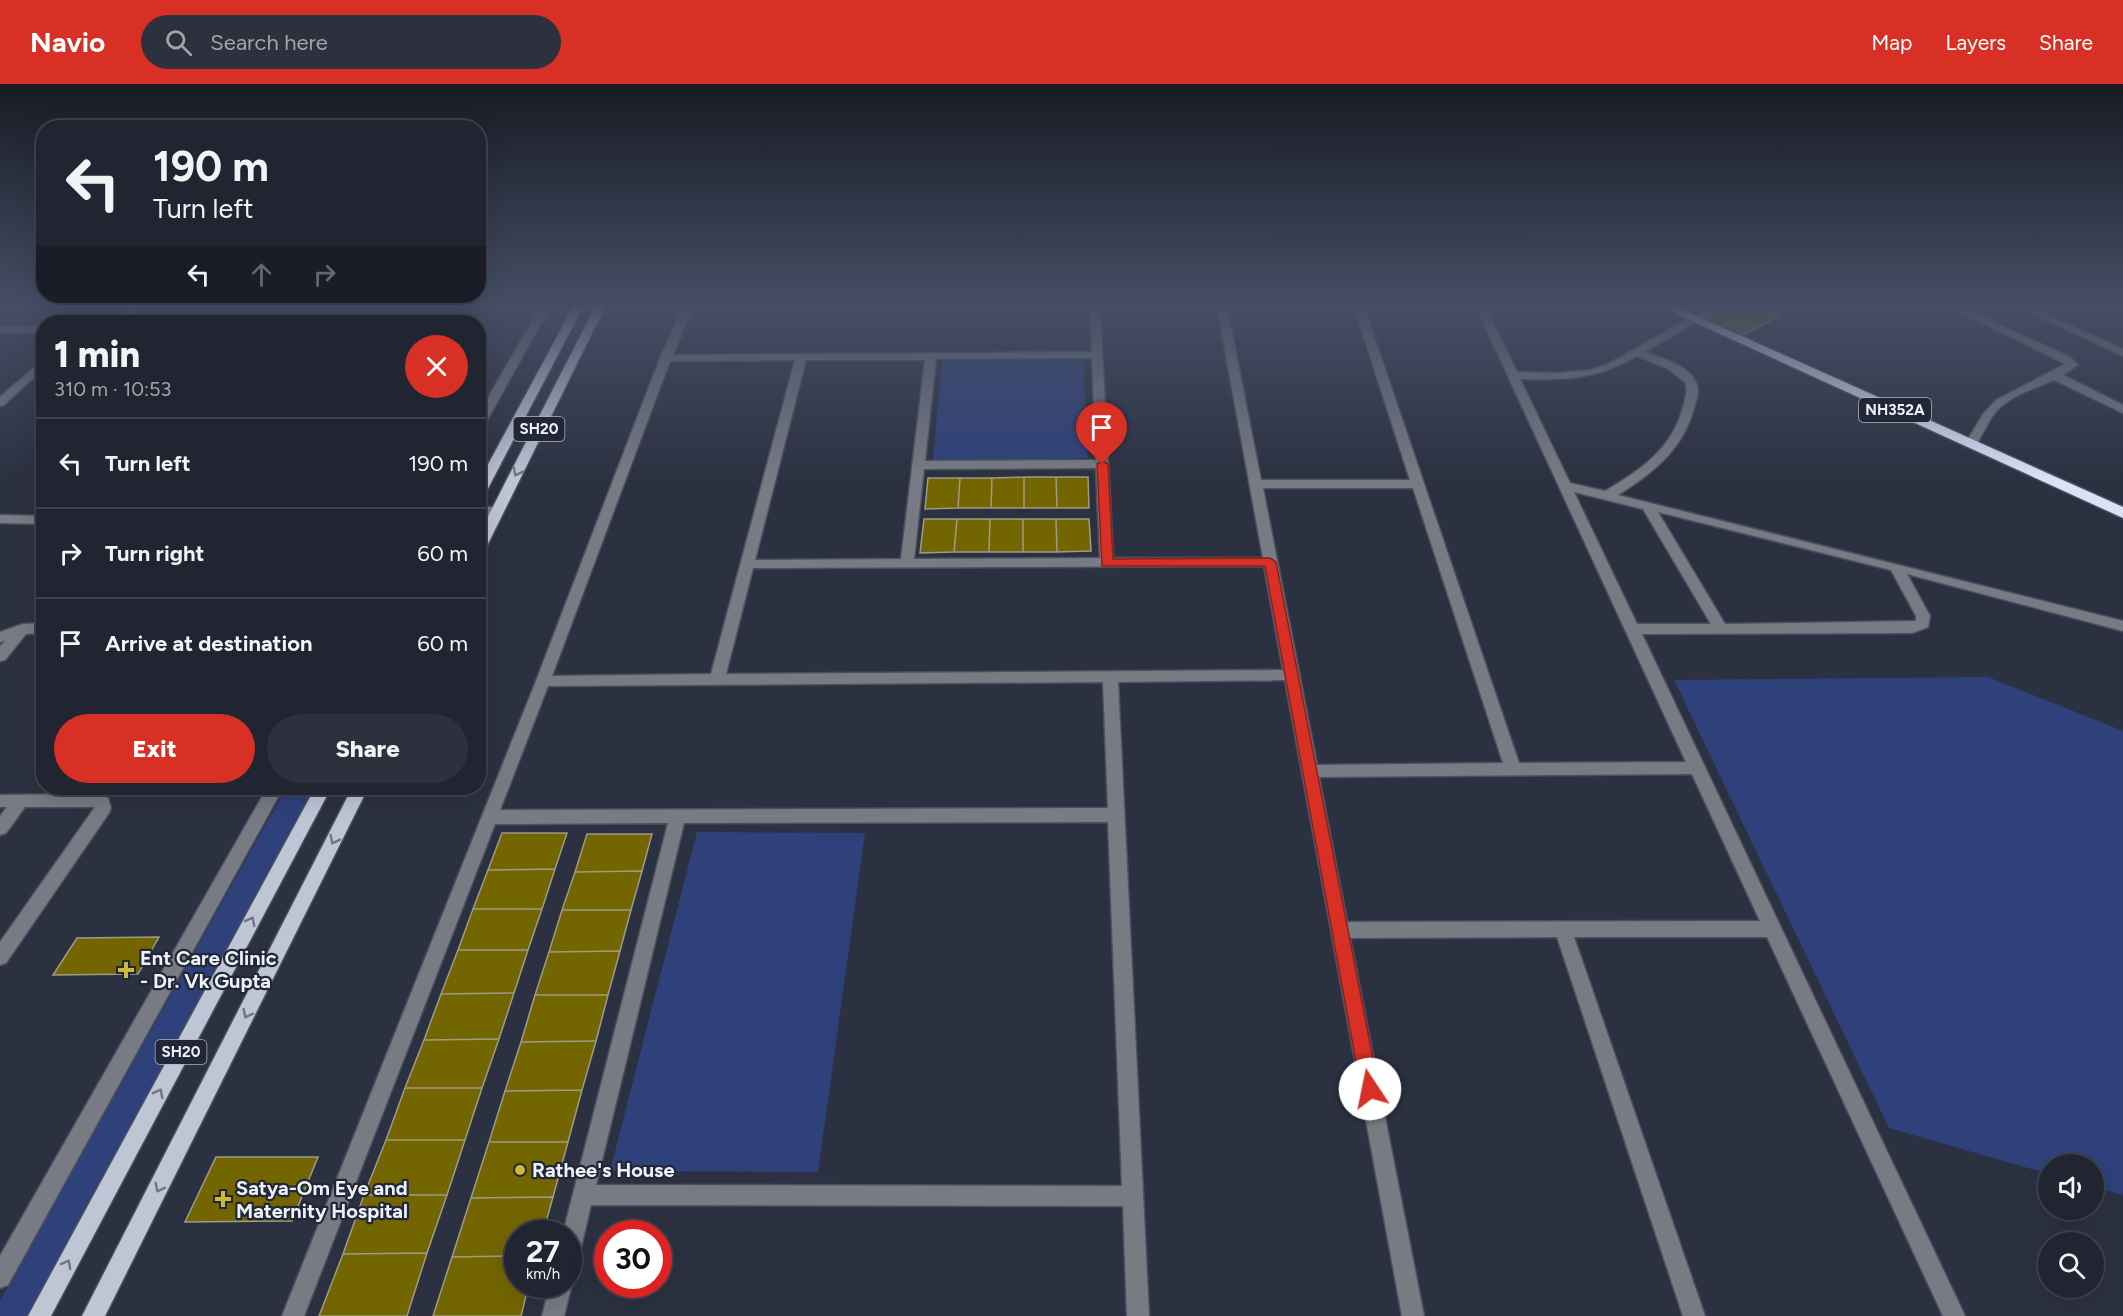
<!DOCTYPE html>
<meta charset="utf-8">
<style>
:root{--surface:#212531;--page:#2d313d;--text:#f1f3f6;--muted:#a2a5ab;--line:#3e424d;--accent:#d93025}
body{margin:0;font-family:Figtree,sans-serif;background:var(--page);color:var(--text);height:100vh;display:flex;flex-direction:column;font-size:22px;white-space:nowrap}
*{box-sizing:border-box;margin:0}
p{font-size:20px;color:var(--muted)}
.icon{flex:none;width:33px;height:33px;fill:none;stroke:currentColor;stroke-width:2;stroke-linecap:round;stroke-linejoin:round}
.map{position:relative;flex:1;overflow:hidden}
.details{position:absolute;left:36px;top:231px;width:450px;height:480px;display:flex;flex-direction:column;background:var(--surface);border-radius:24px;box-shadow:0 6px 24px #0002,0 0 0 2px var(--line)}
.details>*{flex:none}
.banner{position:absolute;left:36px;top:36px;width:450px;height:183px;border-radius:24px;box-shadow:0 6px 24px #0002,0 0 0 2px var(--line);background:#212531;color:var(--text);overflow:hidden}
.buttons{position:absolute;left:2038px;top:1070px;display:grid;gap:12px}
.buttons a{display:grid;place-items:center;width:66px;height:66px;border-radius:50%;background:var(--surface);box-shadow:0 6px 24px #0002,0 0 0 2px var(--line);font-size:30px}
.speed{position:absolute;left:504px;top:1136px;display:flex;gap:12px;font-size:30px;font-weight:700;text-align:center}
.speed>*{display:grid;place-content:center;width:78px;height:78px;border-radius:50%;background:var(--surface);box-shadow:0 6px 24px #0002,0 0 0 2px var(--line);line-height:1}
.speed small{font-size:15px;font-weight:400}
.speed .limit{border:9px solid #d22;background:#fff;color:#111}
.pin{position:absolute;display:grid;place-items:center;width:51px;height:51px;color:#fff;margin:-62px -26px;border-radius:50% 50% 50% 0;rotate:-45deg;box-shadow:0 0 6px #0007}
.pin .icon{rotate:45deg}
.me{position:absolute;width:66px;margin:-33px;rotate:349deg;stroke-linejoin:round;filter:drop-shadow(0 0 4px #0008)}
.turn{display:flex;align-items:center;gap:21px;height:126px;padding:0 18px;font-size:27px}
.turn .icon{width:78px;height:78px;stroke-width:2.5}
.turn b{display:block;font-size:42px;line-height:51px}
.lanes{display:flex;align-items:center;height:57px;padding:0 18px;background:#0003;justify-content:center;gap:30px;direction:ltr}
.lanes .off{opacity:.35}
.round{display:grid;place-items:center;flex:none;width:63px;height:63px;border-radius:32px;background:var(--page)}
.headline{display:flex;align-items:center;justify-content:space-between;height:102px;padding:0 18px}
h1{font-size:36px;font-weight:800;line-height:45px}
.cta{display:flex;gap:12px;margin-top:auto;padding:12px 18px}
.cta a{flex:1;height:69px;border-radius:36px;background:var(--accent);color:#fff;font-size:24px;font-weight:800;line-height:69px;text-align:center}
.cta a+a{background:var(--page);color:var(--text)}
ul{padding:0;list-style:none}
li{display:flex;align-items:center;gap:18px;height:90px;padding:0 18px;border-top:2px solid var(--line)}
li div{flex:1}
li b{display:block;font-size:22px}
li em{font-style:normal}
header{display:flex;align-items:center;gap:36px;box-sizing:border-box;height:84px;padding:0 30px;background:var(--accent);color:#fff}
header strong{font-size:28px}
nav{display:flex;gap:33px;margin-inline-start:auto;font-size:21px}
.search{width:420px;height:54px;background:var(--page);display:flex;align-items:center;gap:15px;box-sizing:border-box;padding:0 21px;border-radius:33px;color:var(--muted);font-size:22px}
.map>svg:first-child{display:block}
.green{fill:#2f417b}
.building{fill:#736500;stroke:#9e9b87;stroke-width:1.5}
.lines{fill:none;stroke-linecap:round;stroke-linejoin:round}
.minor-casing{stroke:#4b505f;stroke-width:3}
.major-casing{stroke:#4b505f;stroke-width:3}
.highway-casing{stroke:#4b505f;stroke-width:3}
.minor{fill:#787b83;fill-rule:evenodd}
.major{fill:#bec5d5;fill-rule:evenodd}
.highway{fill:#dae2f6;fill-rule:evenodd}
.oneway{stroke:#707686}
.route{fill:#d93025;stroke:#8d1f18;stroke-width:1.5}
.poi-dot{fill:#cdb938;stroke:#222736;stroke-width:2}
.labels{text-anchor:middle;stroke-width:4.5;stroke-linejoin:round;paint-order:stroke}
.shield{fill:#222736;stroke:#b0b4c0;stroke-width:1.5}
.shield-label{font-size:15px;font-weight:bold;fill:#edf1fb}
.near-poi-label{font-size:20px;font-weight:bold;fill:#edf1fb;stroke:#222736;text-anchor:start}
</style>
<header>
<strong>Navio</strong>
<div class="search"><svg class="icon" aria-label="search" viewBox="0 0 24 24"><circle cx="10" cy="10" r="6"/><path d="M15 15l6 6"/></svg>Search here</div>
<nav><a>Map</a><a>Layers</a><a>Share</a></nav>
</header>
<div class="map">
<svg width="2123" height="1232" viewBox="0 0 2123 1232">
<rect width="100%" height="100%" fill="#2c3141"/>
<!-- green -->
<path class="green" d="M 1083,276 L 1088,374 L 933,376 L 942,277 Z
M 1988,593 L 2123,647 L 2123,1111 L 2094,1103 L 2094,1080 L 2049,1080 L 2049,1090 L 1889,1044 L 1674,596 Z
M 286,704 L 314,704 L 30,1232 L 0,1232 L 0,1217 Z
M 697,748 L 865,749 L 818,1088 L 610,1087 Z"/>
<!-- building -->
<path class="building" d="M 1723,223 L 1758,223 L 1779,233 L 1738,254 L 1699,235 Z
M 1024,393 L 1056,393 L 1057,424 L 1024,424 Z
M 1024,393 L 1024,424 L 991,424 L 992,394 Z
M 1056,393 L 1088,393 L 1089,424 L 1057,424 Z
M 928,394 L 960,394 L 958,424 L 925,425 Z
M 960,394 L 992,394 L 991,424 L 958,424 Z
M 924,435 L 957,435 L 954,468 L 920,469 Z
M 957,435 L 990,435 L 989,468 L 954,468 Z
M 990,435 L 1023,435 L 1023,468 L 989,468 Z
M 1023,435 L 1056,435 L 1057,468 L 1023,468 Z
M 1056,435 L 1089,435 L 1091,467 L 1057,468 Z
M 502,749 L 567,749 L 555,785 L 488,786 Z
M 587,750 L 652,750 L 642,787 L 575,788 Z
M 555,785 L 542,825 L 473,825 L 488,786 Z
M 642,787 L 631,826 L 562,826 L 575,788 Z
M 473,825 L 542,825 L 528,866 L 458,866 Z
M 562,826 L 631,826 L 620,867 L 549,868 Z
M 159,853 L 138,890 L 53,891 L 77,854 Z
M 458,866 L 528,866 L 514,909 L 441,910 Z
M 620,867 L 608,911 L 535,911 L 549,868 Z
M 514,909 L 499,955 L 424,956 L 441,910 Z
M 535,911 L 608,911 L 596,957 L 521,958 Z
M 499,955 L 482,1004 L 405,1004 L 424,956 Z
M 596,957 L 582,1006 L 505,1007 L 521,958 Z
M 405,1004 L 482,1004 L 465,1056 L 386,1056 Z
M 582,1006 L 568,1058 L 489,1058 L 505,1007 Z
M 386,1056 L 465,1056 L 447,1111 L 364,1111 Z
M 489,1058 L 568,1058 L 553,1113 L 471,1114 Z
M 216,1073 L 318,1073 L 292,1137 L 185,1138 Z
M 364,1111 L 447,1111 L 427,1169 L 343,1170 Z
M 553,1113 L 543,1149 L 518,1149 L 518,1172 L 452,1173 L 471,1114 Z
M 427,1169 L 407,1232 L 319,1232 L 343,1170 Z
M 518,1172 L 518,1200 L 529,1200 L 521,1232 L 433,1232 L 452,1173 Z"/>
<g class="lines">
<defs>
<path id="minor" d="M 130,223 L 141,223 L 126,238 L 115,238 Z
M 540,223 L 550,223 L 484,342 L 478,345 L 478,331 Z
M 683,223 L 693,223 L 673,271 L 1092,268 L 1090,223 L 1100,223 L 1113,474 L 1263,474 L 1217,223 L 1227,223 L 1261,396 L 1410,396 L 1354,223 L 1364,223 L 1519,679 L 1686,678 L 1476,223 L 1486,223 L 1517,288 L 1557,289 L 1590,286 L 1608,280 L 1709,223 L 1722,223 L 1645,268 C 1662,274 1688,281 1696,298 C 1700,306 1697,314 1695,321 C 1684,364 1655,388 1618,411 L 2123,537 L 2123,547 L 1907,490 L 1930,532 L 1928,543 L 1912,549 L 1642,550 L 1965,1232 L 1943,1232 L 1767,853 L 1574,853 L 1705,1232 L 1683,1232 L 1557,853 L 1350,854 L 1424,1232 L 1402,1232 L 1285,596 L 1118,598 L 1149,1232 L 1127,1232 L 1123,1122 L 591,1121 L 579,1172 L 576,1180 L 568,1183 L 568,1149 L 563,1149 L 668,739 L 495,740 L 304,1232 L 282,1232 L 536,597 L 660,274 ZM 1637,272 L 1668,285 L 1685,298 C 1688,308 1685,317 1682,326 C 1671,366 1639,387 1605,407 L 1570,399 L 1520,295 C 1567,296 1595,296 1637,272 ZM 1092,274 L 1096,376 L 925,377 L 936,275 ZM 795,276 L 711,590 L 552,592 L 670,277 ZM 806,276 L 925,276 L 901,475 L 755,476 ZM 1096,384 L 1100,474 L 914,475 L 924,385 ZM 1263,404 L 1413,404 L 1503,679 L 1317,681 ZM 1574,408 L 1643,425 L 1711,540 L 1637,540 ZM 1658,428 L 1891,486 L 1916,532 L 1916,537 L 1725,540 ZM 1264,482 L 1283,586 L 726,590 L 753,484 ZM 1103,598 L 1108,724 L 500,726 L 548,602 ZM 1692,690 L 1760,837 L 1347,838 L 1319,693 ZM 1108,738 L 1122,1102 L 596,1101 L 684,739 Z
M 1949,223 L 1962,223 L 2070,273 L 2078,281 L 2063,291 L 2123,321 L 2123,329 L 2054,296 C 2034,305 2009,311 1995,329 C 1987,339 1982,352 1975,363 L 1967,363 L 1965,360 L 1983,330 L 1996,316 L 2065,280 Z
M 2017,223 L 2031,223 L 2123,265 L 2123,272 Z
M 44,242 L 44,248 L 0,249 L 0,243 Z
M 44,275 L 44,284 L 4,321 L 0,322 L 0,313 Z
M 478,423 L 498,423 L 504,427 L 498,431 L 478,431 Z
M 0,431 L 44,432 L 44,440 L 0,439 Z
M 44,539 L 44,549 L 26,550 L 5,576 L 0,577 L 0,562 L 5,557 L 0,558 L 0,548 L 23,540 Z
M 267,704 L 283,704 L 8,1201 L 0,1204 L 0,1172 Z
M 95,710 L 108,714 L 111,724 L 109,729 L 6,879 L 0,881 L 0,858 L 95,723 L 25,723 L 6,749 L 0,751 L 0,732 L 7,723 L 0,723 L 0,711 Z
M 568,1192 L 572,1200 L 564,1232 L 542,1232 L 550,1200 L 568,1200 Z"/>
<path id="major" d="M 573,223 L 583,223 L 484,412 L 478,416 L 478,399 Z
M 595,223 L 605,223 L 485,466 L 478,470 L 478,452 Z
M 315,704 L 331,704 L 51,1232 L 28,1232 Z
M 352,704 L 368,704 L 105,1232 L 82,1232 Z"/>
<path id="highway" d="M 1661,223 L 1677,223 L 2123,423 L 2123,434 Z"/>
</defs>
<!-- minor casing -->
<use href="#minor" class="minor-casing"/>
<!-- major casing -->
<use href="#major" class="major-casing"/>
<!-- highway casing -->
<use href="#highway" class="highway-casing"/>
<!-- minor -->
<use href="#minor" class="minor"/>
<!-- major -->
<use href="#major" class="major"/>
<!-- highway -->
<use href="#highway" class="highway"/>
</g>
<!-- one-way arrows -->
<defs><path id="oneway-chevron" d="M-2-3.5L2.5 0L-2 3.5" fill="none" stroke-width="1.6" stroke-linecap="round" stroke-linejoin="round" transform="scale(1.5)"/></defs>
<g class="oneway">
<use href="#oneway-chevron" transform="translate(517 388) rotate(116)"/>
<use href="#oneway-chevron" transform="translate(334 756) rotate(116)"/>
<use href="#oneway-chevron" transform="translate(251 837) rotate(-62)"/>
<use href="#oneway-chevron" transform="translate(247 930) rotate(117)"/>
<use href="#oneway-chevron" transform="translate(159 1009) rotate(-62)"/>
<use href="#oneway-chevron" transform="translate(159 1104) rotate(117)"/>
<use href="#oneway-chevron" transform="translate(67 1180) rotate(-62)"/>
</g>
<!-- sky -->
<linearGradient id="sky" x2="0" y2="1"><stop stop-color="#181b24"/><stop offset="0.56" stop-color="#454e65"/><stop offset="1" stop-color="#454e65" stop-opacity="0"/></linearGradient>
<rect width="2123" height="395" fill="url(#sky)"/>
<!-- route -->
<path class="route" d="M 1102,377 L 1108,380 L 1113,475 L 1270,474 L 1276,478 L 1379,1005 L 1376,1011 L 1370,1014 L 1364,1011 L 1361,1005 L 1265,482 L 1102,482 L 1097,380 Z"/>
<!-- markers -->
<g class="poi-dot">
<path d="M123 877h6v6h6v6h-6v6h-6v-6h-6v-6h6z"/>
<circle cx="520" cy="1086" r="6"/>
<path d="M220 1106h6v6h6v6h-6v6h-6v-6h-6v-6h6z"/>
</g>
<g class="labels">
<!-- shield labels -->
<g class="shield">
<rect x="1859" y="314" width="72" height="24" rx="4.5"/>
<rect x="513.5" y="333" width="51" height="24" rx="4.5"/>
<rect x="155.5" y="956" width="51" height="24" rx="4.5"/>
</g>
<g class="shield-label">
<text x="1895" y="331">NH352A</text>
<text x="539" y="350">SH20</text>
<text x="181" y="973">SH20</text>
</g>
<!-- near-poi labels -->
<g class="near-poi-label">
<text x="140" y="881">Ent Care Clinic<tspan x="140" dy="23">- Dr. Vk Gupta</tspan></text>
<text x="532" y="1093">Rathee's House</text>
<text x="236" y="1111">Satya-Om Eye and<tspan x="236" dy="23">Maternity Hospital</tspan></text>
</g>
</g>
</svg>
<div class="buttons">
<a><svg class="icon" aria-label="sound" viewBox="0 0 24 24"><path d="M4 9h4l5-4v14l-5-4H4zM17 9q2 3 0 6"/></svg></a>
<a><svg class="icon" aria-label="search" viewBox="0 0 24 24"><circle cx="10" cy="10" r="6"/><path d="M15 15l6 6"/></svg></a>
</div>
<div class="speed"><div>27<small>km/h</small></div><div class="limit">30</div></div>
<div class="pin" style="left:1102px;top:380px;background:#d93025"><svg class="icon" aria-label="arrive" viewBox="0 0 24 24"><path d="M6 21V4h12l-3 4 3 4H6"/></svg></div>
<svg class="me" style="left:1370px;top:1005px" viewBox="-20 -20 40 40"><circle r="19" fill="#fff"/><path d="M0-13L10 11 0 6-10 11z" fill="#d93025"/></svg>
<div class="banner">
<div class="turn"><svg class="icon" aria-label="left" viewBox="0 0 24 24"><path d="M17 20v-9H6M10 6l-5 5 5 5"/></svg><div><b>190 m</b>Turn left</div></div>
<div class="lanes"><svg class="icon" aria-label="left" viewBox="0 0 24 24"><path d="M17 20v-9H6M10 6l-5 5 5 5"/></svg><svg class="icon off" aria-label="ahead" viewBox="0 0 24 24"><path d="M12 20V5M6 11l6-6 6 6"/></svg><svg class="icon off" aria-label="right" viewBox="0 0 24 24"><path d="M7 20v-9h11M14 6l5 5-5 5"/></svg></div>
</div>
<section class="details">
<div class="headline"><div><h1>1 min</h1><p>310 m · 10:53</p></div><a class="round" style="background:#d93025;color:#fff"><svg class="icon" aria-label="close" viewBox="0 0 24 24"><path d="M6 6l12 12M18 6L6 18"/></svg></a></div>
<ul>
<li><svg class="icon" aria-label="left" viewBox="0 0 24 24"><path d="M17 20v-9H6M10 6l-5 5 5 5"/></svg><div><b>Turn left</b></div><em>190 m</em></li>
<li><svg class="icon" aria-label="right" viewBox="0 0 24 24"><path d="M7 20v-9h11M14 6l5 5-5 5"/></svg><div><b>Turn right</b></div><em>60 m</em></li>
<li><svg class="icon" aria-label="arrive" viewBox="0 0 24 24"><path d="M6 21V4h12l-3 4 3 4H6"/></svg><div><b>Arrive at destination</b></div><em>60 m</em></li>
</ul>
<div class="cta"><a>Exit</a><a>Share</a></div>
</section>
</div>
